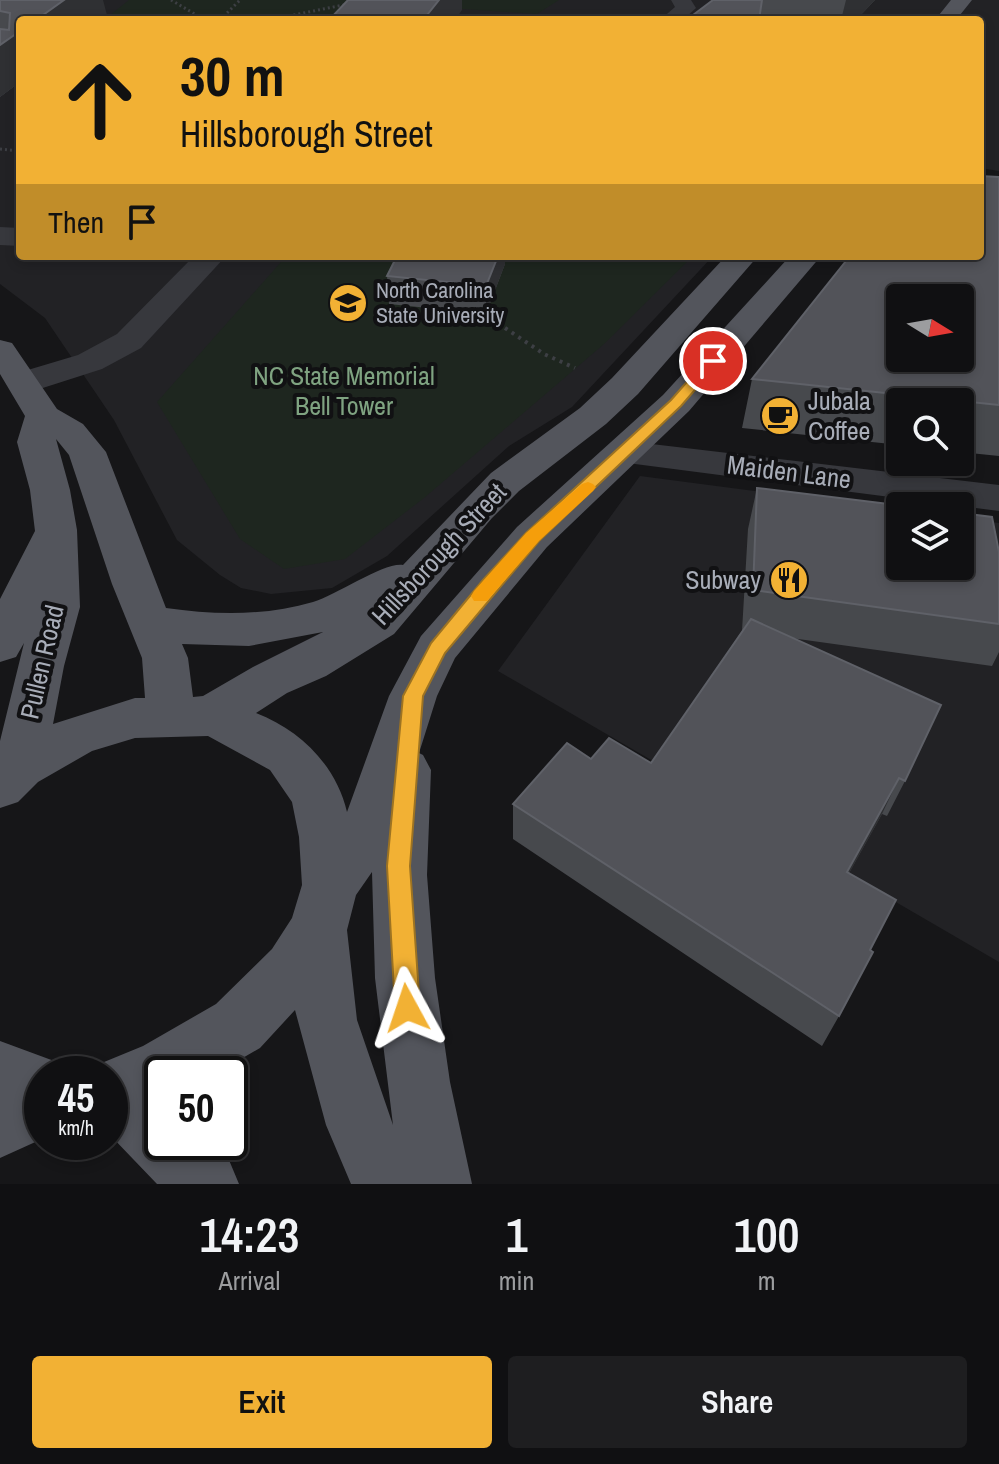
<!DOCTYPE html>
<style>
:root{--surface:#101012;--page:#1e1e20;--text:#f1f3f6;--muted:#9c9d9f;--line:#303032;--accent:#f2b134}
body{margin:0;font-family:"Archivo Narrow",sans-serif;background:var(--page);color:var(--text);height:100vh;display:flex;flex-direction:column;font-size:30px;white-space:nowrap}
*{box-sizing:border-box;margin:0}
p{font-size:26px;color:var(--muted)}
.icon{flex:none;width:44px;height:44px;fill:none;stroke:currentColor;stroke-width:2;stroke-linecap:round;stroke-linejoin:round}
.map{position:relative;height:1184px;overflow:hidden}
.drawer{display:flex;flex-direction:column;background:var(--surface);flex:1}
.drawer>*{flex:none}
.banner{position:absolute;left:16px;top:16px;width:968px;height:244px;border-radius:8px;box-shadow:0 4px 12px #0003,0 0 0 2px var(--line);background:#f2b134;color:#111;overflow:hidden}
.needle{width:52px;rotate:101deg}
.fabs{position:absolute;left:886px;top:284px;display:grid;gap:16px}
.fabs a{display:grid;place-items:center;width:88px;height:88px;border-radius:8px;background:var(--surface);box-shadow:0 4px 12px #0003,0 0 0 2px var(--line);font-size:40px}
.speed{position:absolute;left:24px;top:1056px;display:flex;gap:16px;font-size:40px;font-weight:700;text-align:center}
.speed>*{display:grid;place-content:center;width:104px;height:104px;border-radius:50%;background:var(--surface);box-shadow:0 4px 12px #0003,0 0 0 2px var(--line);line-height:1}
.speed small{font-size:20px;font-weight:400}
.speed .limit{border:4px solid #111;border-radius:12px;background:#fff;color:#111}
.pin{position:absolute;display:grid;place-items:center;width:68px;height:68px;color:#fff;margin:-34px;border:4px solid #fff;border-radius:50%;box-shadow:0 2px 8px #0007}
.me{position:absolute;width:88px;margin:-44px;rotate:355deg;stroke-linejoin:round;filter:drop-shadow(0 0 6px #0008)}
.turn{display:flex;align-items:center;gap:28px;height:168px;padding:0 32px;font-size:36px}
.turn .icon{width:104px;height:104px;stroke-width:2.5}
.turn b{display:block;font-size:56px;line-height:68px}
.then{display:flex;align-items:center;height:76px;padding:0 32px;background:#0003;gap:16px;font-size:30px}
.eta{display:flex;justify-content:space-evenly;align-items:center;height:136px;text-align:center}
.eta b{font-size:48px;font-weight:600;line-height:56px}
.button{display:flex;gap:16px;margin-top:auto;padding:16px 32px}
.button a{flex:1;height:92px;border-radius:8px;background:var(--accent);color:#111;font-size:32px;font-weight:600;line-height:92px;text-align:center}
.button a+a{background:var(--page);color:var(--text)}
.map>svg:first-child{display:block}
.built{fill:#222225}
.green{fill:#1e261f}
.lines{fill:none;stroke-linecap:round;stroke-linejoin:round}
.path-far1{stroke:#3d3f44;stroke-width:3;stroke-dasharray:2 3;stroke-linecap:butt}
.path{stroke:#3d3f44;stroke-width:4;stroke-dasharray:3 5;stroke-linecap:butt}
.minor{fill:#37383d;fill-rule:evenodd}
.major{fill:#53555c;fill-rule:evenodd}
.wall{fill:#47494d}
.shaded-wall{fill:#2f3033}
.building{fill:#525359;stroke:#5f6168;stroke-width:2;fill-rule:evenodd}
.route{fill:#f2b134;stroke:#9d7322;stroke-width:2}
.slow{fill:#f59e0b}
.labels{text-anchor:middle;stroke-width:8;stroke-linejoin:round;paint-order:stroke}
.far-poi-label{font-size:22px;fill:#a8adb8;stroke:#111113;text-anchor:start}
.park-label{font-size:26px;fill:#7fa381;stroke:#111113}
.poi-label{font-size:26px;fill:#a8adb8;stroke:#111113;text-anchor:start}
.street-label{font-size:26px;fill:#a8adb8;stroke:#111113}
</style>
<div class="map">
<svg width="999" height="1184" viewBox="0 0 999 1184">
<rect width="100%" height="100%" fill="#161618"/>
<!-- built -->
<path class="built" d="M 0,0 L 999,0 L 999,171 L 980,168 L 980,20 L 20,20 L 20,256 L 713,256 L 572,407 L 509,446 L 387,556 L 332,588 L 271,594 L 241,588 L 220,575 L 177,540 L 114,420 L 45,318 L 0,284 Z
M 640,476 L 900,510 L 900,566 L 960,566 L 960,518 L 999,523 L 999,962 L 498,671 Z"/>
<!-- green -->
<path class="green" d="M 129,0 L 559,0 L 537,14 L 377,3 L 364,20 L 104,20 Z
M 290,256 L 693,256 L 604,344 L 424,498 L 345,559 L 284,569 L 240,539 L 157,402 L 281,262 Z"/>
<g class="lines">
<!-- path-far1 -->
<path class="path-far1" d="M 171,0 L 205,20
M 220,20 L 240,0
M 269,20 L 348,4
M 0,149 L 20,151"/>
<!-- path -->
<path class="path" d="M 505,328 L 544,354 L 575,368"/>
<!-- minor -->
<path class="minor" d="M 671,0 L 691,0 L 696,8 L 683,20 L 660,20 L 675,7 Z
M 0,227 L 20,228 L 20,246 L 0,245 Z
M 194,256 L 226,256 L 141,348 L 102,369 L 24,394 L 11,391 L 6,383 L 11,375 L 78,355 L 117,334 Z
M 626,441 L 999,485 L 999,511 L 612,461 L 607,453 L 612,445 Z"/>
<!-- major -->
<path class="major" d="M 951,0 L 972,0 L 956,20 L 935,20 Z
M 726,256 L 758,256 L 638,394 L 606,424 L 519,491 L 492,518 L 394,634 L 326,676 L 287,693 L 256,713 C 300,730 336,765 347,812 L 389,696 L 421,636 L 517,527 L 663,395 L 790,256 L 821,256 L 689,411 L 547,547 L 455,658 L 437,696 L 419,753 L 423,755 L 431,770 L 427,875 L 435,978 L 450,1082 L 472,1184 L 351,1184 L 326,1125 L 295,1010 L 260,1048 L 215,1074 L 162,1074 L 162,1142 L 211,1142 L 229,1160 L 239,1184 L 157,1184 L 110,1135 L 110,1074 L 85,1074 L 87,1069 L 143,1046 L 216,1004 L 272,949 L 292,918 L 302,885 L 299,837 L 292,802 L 270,770 L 208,736 L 135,738 L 92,751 L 38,782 L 18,802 L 0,808 L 0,741 L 24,643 L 16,657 L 0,662 L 0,599 L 35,531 L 30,490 L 17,442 L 25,416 L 0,374 L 0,340 L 12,343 L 57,409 L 83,424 L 106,452 L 166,608 C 215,615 266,616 313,602 C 337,595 384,562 403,565 L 491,473 L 580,408 L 612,378 ZM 56,439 L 69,455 L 112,584 L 142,658 L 145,698 L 135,698 L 53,724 L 64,666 L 80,607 L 77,530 L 70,490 ZM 323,632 L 253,667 L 203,696 L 193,697 L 188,658 L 182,644 L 249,646 ZM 372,872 L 375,978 L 393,1125 L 357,1020 L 347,930 L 356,895 Z
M 0,1041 L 65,1065 L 68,1074 L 42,1074 L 42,1139 L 0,1158 Z"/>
</g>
<!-- wall -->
<path class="wall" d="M 0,0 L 107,15 L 101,20 L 20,20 L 20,82 L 0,97 Z
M 713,0 L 875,0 L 856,20 L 692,20 Z
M 999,177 L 999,456 L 960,452 L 960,402 L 900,402 L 900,445 L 742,428 L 752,379 Z
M 397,256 L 505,256 L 505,264 L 486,314 L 389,304 L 387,276 Z
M 757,488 L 999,552 L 999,652 L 992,666 L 791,638 L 905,781 L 887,816 L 882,814 L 849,873 L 870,950 L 839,1016 L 822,1046 L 513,839 L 513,804 L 591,759 L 651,763 L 742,631 L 748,529 Z"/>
<!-- shaded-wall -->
<path class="shaded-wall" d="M 64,0 L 103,0 L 107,15 L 101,20 L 36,20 Z
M 439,0 L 462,0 L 462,10 L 455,20 L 423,20 Z
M 846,0 L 875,0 L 856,20 L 841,20 Z
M 20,31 L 20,82 L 0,97 L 0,45 Z
M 498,256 L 505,256 L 505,264 L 486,314 L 486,286 Z
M 899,778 L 882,814 L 831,906 L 847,872 Z"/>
<!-- building -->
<path class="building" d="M 0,0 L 64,0 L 36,20 L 20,20 L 20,31 L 0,45 L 0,29 L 9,30 L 10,13 L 0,11 Z
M 348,0 L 439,0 L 423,20 L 329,20 Z
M 713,0 L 762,0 L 759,20 L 692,20 L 693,15 Z
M 980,176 L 999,177 L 999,405 L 752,379 L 850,256 L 980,256 ZM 900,298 L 960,298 L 960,358 L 900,358 Z
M 397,256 L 498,256 L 486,286 L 387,276 Z
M 757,488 L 905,506 L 900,506 L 900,566 L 960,566 L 960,513 L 992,517 L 999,552 L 999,624 L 753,590 Z
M 751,619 L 941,705 L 905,781 L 899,778 L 847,872 L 896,900 L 870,950 L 873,952 L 839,1016 L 513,804 L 567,743 L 591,759 L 609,738 L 651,763 Z"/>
<!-- route -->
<path class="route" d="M 713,357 L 720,361 L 681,406 L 539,541 L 445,653 L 423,696 L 410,866 L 420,1008 L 416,1017 L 407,1020 L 398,1017 L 395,1008 L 387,866 L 403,696 L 431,643 L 483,580 L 526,533 L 671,400 L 708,358 Z"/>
<!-- slow -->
<path class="slow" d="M 588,482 L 593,484 L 596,487 L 593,491 L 539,541 L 487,601 L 474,601 L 471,596 L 474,591 L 526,533 L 582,484 Z"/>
<!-- icons -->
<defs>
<symbol id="university-disc" viewBox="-11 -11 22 22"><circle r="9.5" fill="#f2b134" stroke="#111113"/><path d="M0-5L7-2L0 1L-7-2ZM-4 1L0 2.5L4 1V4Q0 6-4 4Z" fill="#111"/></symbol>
<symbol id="cafe-disc" viewBox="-11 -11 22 22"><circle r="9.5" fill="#f2b134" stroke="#111113"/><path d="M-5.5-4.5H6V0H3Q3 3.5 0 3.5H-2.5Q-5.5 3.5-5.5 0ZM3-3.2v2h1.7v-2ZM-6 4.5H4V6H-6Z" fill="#111"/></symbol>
<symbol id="restaurant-disc" viewBox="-11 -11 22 22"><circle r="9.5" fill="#f2b134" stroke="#111113"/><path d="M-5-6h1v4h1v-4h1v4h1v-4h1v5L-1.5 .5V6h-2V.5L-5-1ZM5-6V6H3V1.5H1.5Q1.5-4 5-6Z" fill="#111"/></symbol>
</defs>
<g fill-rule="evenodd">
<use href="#university-disc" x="326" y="281" width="44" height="44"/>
<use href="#cafe-disc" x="758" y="394" width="44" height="44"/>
<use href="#restaurant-disc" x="767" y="558" width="44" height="44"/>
</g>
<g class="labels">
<!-- far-poi labels -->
<g class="far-poi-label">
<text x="376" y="298">North Carolina<tspan x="376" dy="25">State University</tspan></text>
</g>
<!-- park labels -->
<g class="park-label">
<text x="344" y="385">NC State Memorial<tspan x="344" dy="30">Bell Tower</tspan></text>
</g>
<!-- poi labels -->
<g class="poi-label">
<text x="808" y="410">Jubala<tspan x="808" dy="30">Coffee</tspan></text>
<text x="761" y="589" text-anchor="end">Subway</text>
</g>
<!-- street labels -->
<g class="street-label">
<text transform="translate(789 472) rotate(7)" y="9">Maiden Lane</text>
<text transform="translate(439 554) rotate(-47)" y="9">Hillsborough Street</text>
<text transform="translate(42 662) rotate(-77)" y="9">Pullen Road</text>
</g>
</g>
</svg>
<div class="fabs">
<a><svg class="needle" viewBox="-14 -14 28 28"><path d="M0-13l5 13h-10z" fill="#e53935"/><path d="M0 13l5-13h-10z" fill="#9c9d9f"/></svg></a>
<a><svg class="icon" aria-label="search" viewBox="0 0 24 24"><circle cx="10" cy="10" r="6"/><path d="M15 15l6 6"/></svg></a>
<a><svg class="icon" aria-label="layers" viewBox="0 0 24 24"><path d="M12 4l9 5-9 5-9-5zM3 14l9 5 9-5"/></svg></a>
</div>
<div class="speed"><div>45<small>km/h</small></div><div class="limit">50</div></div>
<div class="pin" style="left:713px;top:361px;background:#d93025"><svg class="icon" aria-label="arrive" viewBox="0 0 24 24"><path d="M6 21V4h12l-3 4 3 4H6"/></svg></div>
<svg class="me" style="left:407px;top:1008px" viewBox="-20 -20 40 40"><path d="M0-17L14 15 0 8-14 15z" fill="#f2b134" stroke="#fff" stroke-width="4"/></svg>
<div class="banner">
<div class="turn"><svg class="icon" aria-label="ahead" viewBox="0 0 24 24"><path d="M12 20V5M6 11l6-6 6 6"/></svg><div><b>30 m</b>Hillsborough Street</div></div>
<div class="then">Then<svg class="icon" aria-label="arrive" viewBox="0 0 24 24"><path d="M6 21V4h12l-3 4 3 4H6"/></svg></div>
</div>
</div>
<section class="drawer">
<div class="eta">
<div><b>14:23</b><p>Arrival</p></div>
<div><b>1</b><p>min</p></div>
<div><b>100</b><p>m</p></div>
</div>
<div class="button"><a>Exit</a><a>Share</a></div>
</section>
